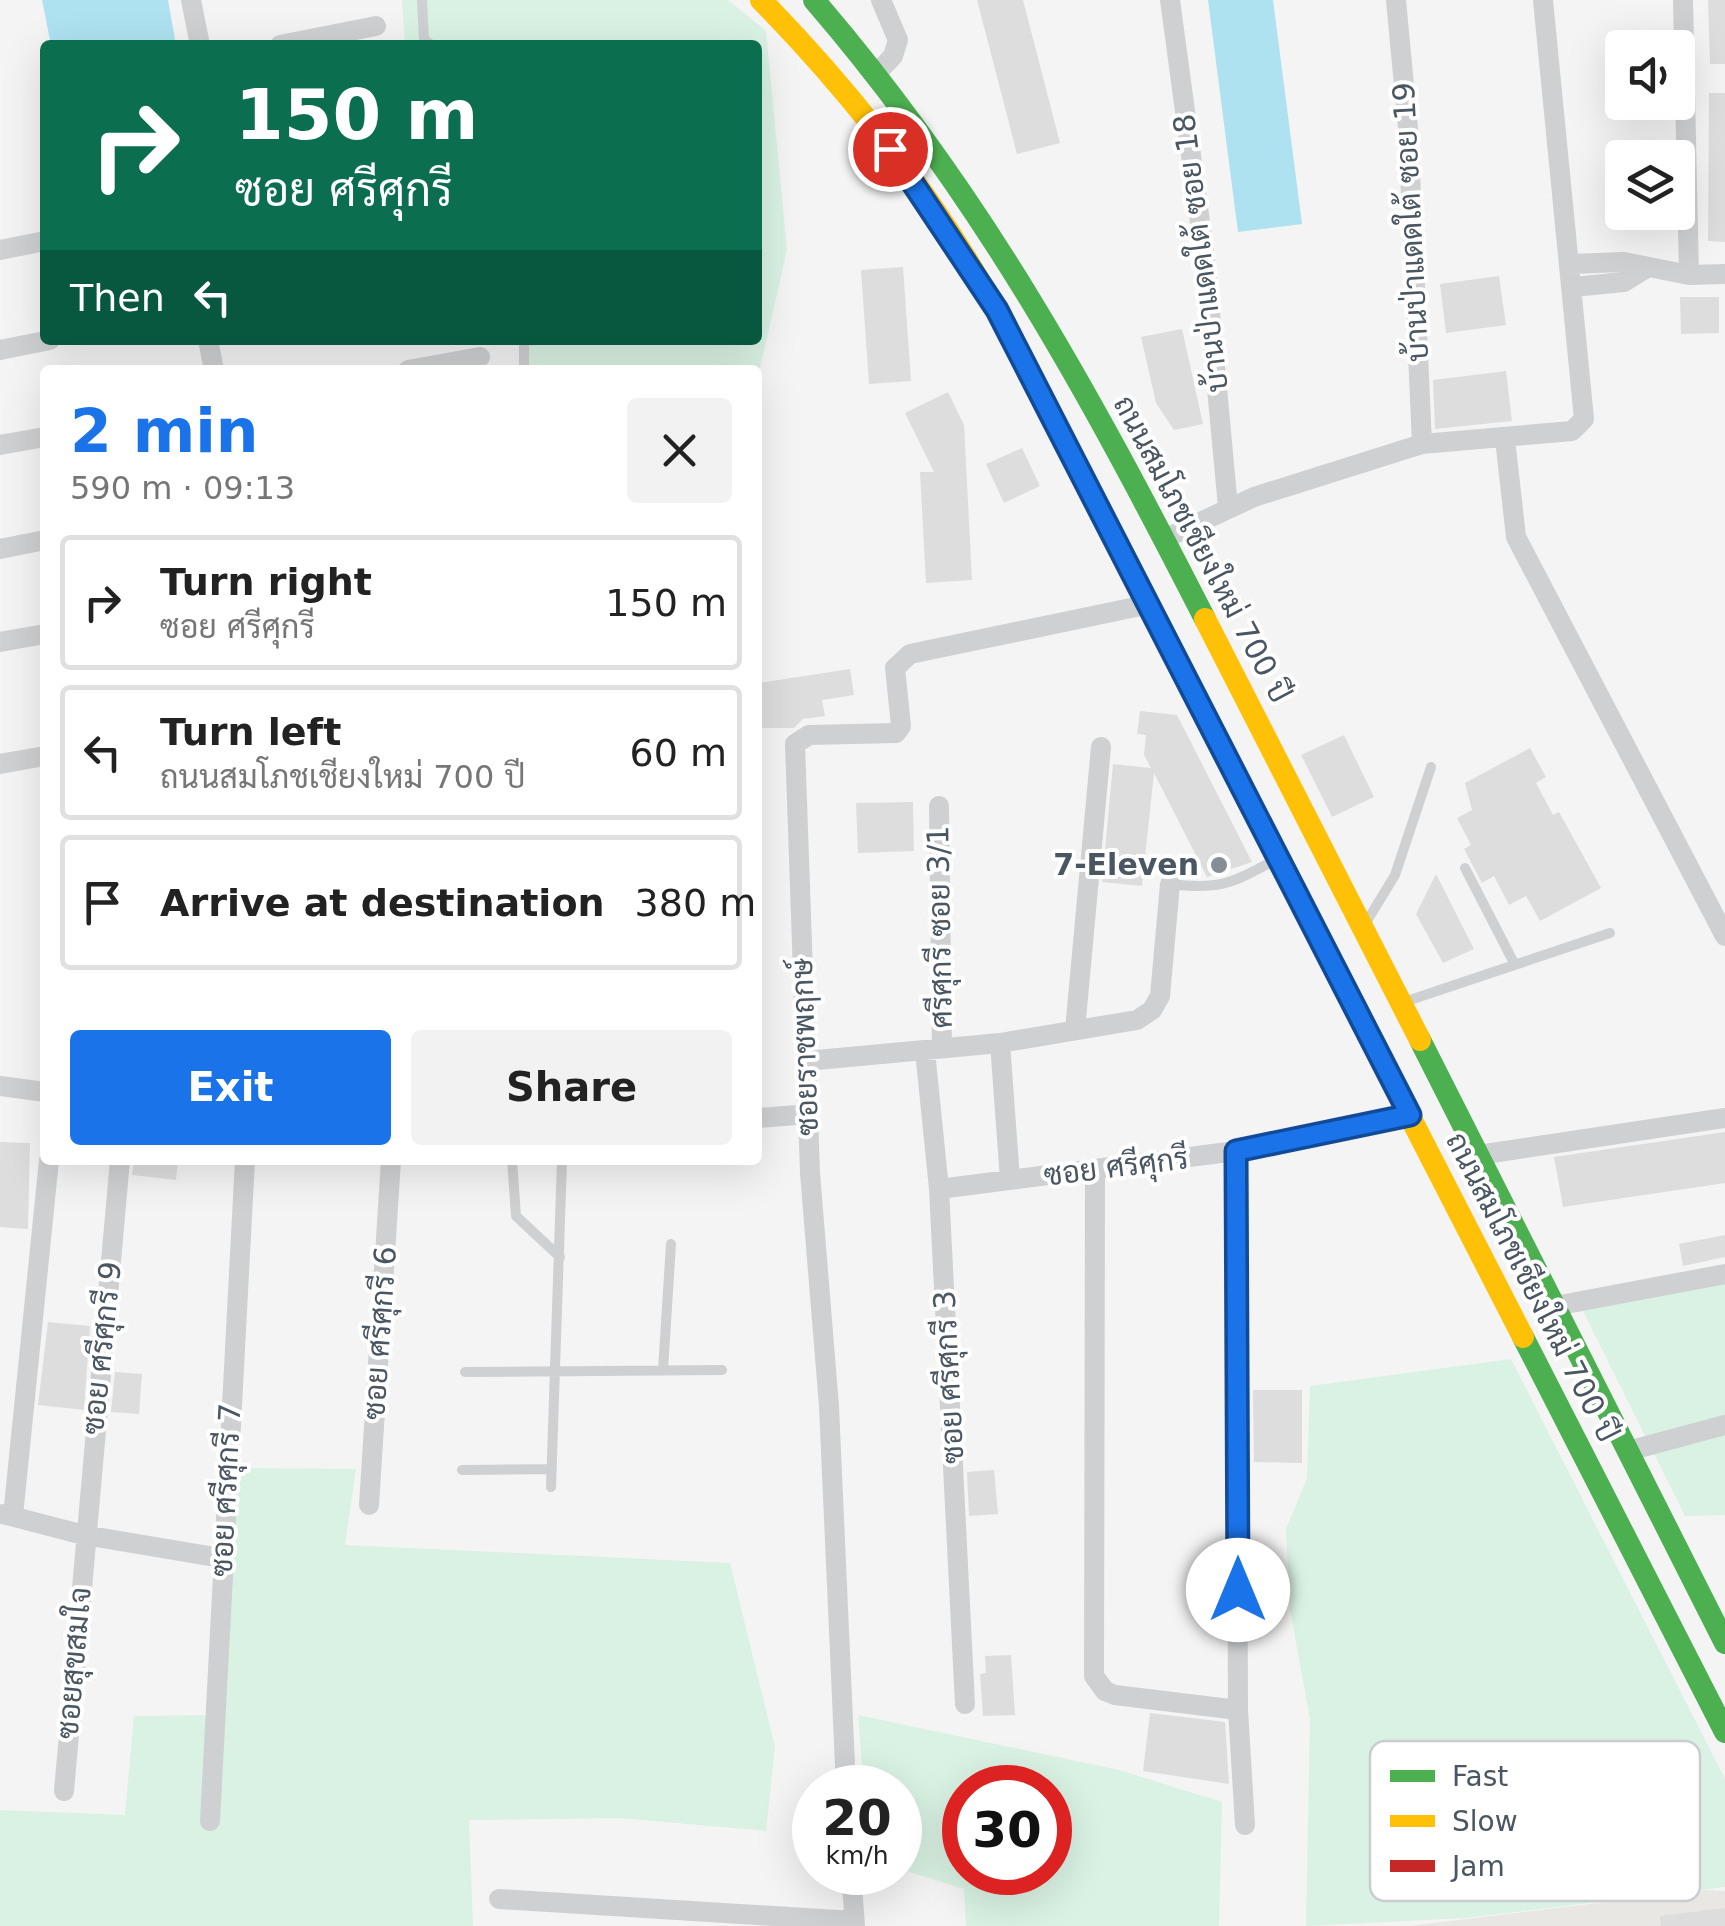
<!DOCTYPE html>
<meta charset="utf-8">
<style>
:root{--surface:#fff;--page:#f2f2f2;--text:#222;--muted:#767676;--line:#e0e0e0;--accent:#1a73e8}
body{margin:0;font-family:"DejaVu Sans",Sarabun,sans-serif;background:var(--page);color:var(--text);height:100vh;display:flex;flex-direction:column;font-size:38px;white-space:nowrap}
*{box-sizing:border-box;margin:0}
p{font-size:32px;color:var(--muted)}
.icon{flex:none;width:55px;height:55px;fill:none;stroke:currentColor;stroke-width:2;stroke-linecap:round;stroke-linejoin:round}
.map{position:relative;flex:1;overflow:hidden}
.drawer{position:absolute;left:40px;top:365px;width:722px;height:800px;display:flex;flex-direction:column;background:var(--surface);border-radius:10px;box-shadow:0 10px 40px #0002}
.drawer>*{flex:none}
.hud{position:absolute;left:40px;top:40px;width:722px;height:305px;border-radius:10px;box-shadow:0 10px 40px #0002;background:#0b6e4f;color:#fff;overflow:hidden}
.fabs{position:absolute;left:1605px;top:30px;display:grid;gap:20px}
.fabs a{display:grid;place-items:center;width:90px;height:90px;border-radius:10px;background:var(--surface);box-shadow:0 10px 40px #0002;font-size:50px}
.speed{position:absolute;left:792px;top:1765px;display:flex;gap:20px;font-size:50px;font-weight:700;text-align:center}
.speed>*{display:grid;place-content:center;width:130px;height:130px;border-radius:50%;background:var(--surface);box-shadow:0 10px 40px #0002;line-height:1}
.speed small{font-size:25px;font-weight:400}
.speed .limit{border:15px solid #d22;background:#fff;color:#111}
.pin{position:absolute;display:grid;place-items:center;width:85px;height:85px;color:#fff;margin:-42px;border:5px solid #fff;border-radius:50%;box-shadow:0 2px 10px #0007}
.me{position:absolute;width:110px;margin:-55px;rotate:0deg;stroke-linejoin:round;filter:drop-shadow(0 0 8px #0008)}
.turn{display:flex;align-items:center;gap:35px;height:210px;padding:0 30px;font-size:45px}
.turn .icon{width:130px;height:130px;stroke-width:2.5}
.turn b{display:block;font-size:70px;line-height:85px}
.then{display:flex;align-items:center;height:95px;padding:0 30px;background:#0003;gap:20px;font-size:38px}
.round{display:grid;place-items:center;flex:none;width:105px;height:105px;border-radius:10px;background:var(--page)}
.headline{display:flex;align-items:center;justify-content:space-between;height:170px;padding:0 30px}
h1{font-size:60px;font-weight:800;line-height:75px;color:var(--accent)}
.button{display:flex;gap:20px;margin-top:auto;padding:20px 30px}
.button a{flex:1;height:115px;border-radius:10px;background:var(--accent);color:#fff;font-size:40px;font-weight:800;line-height:115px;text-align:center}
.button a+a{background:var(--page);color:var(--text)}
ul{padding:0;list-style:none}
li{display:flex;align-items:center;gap:30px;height:135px;margin:0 20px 15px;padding:0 10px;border:5px solid var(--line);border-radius:10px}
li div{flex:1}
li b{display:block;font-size:38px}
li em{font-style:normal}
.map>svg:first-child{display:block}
.commercial{fill:#e8e7e3}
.green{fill:#d9f2e3;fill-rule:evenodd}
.water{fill:#aee2f0}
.building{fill:#ddddde}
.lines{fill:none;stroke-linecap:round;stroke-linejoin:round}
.lane{stroke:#ced0d2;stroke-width:10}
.street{stroke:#ced0d2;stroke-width:20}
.fast{stroke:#4caf50;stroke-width:22}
.slow{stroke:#ffc107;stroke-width:22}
.jam{stroke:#c62828;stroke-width:22}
.route-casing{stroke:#114b97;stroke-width:25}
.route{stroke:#1a73e8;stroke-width:18}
.poi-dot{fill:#868d94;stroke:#fff;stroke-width:4}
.labels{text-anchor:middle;stroke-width:8;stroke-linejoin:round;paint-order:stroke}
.street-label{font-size:30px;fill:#4a5661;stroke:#fff}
.poi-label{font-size:30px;font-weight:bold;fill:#4a5661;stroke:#fff;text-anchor:end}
.key{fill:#fff;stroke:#c9ccd0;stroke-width:2.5}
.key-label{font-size:28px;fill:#4a5661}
</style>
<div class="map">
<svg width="1725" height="1926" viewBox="0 0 1725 1926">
<rect width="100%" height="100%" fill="#f4f4f4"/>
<!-- commercial -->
<path class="commercial" d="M 1706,1890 L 1725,1891 L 1725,1926 L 1408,1926 Z"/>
<!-- green -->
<path class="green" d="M 402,0 L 728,0 L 766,31 L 787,250 L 758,377 L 758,370 L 527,370 L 522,340 L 758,340 L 758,45 L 405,45 Z
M 1725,1280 L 1725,1515 L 1685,1516 L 1581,1307 Z
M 1511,1359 L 1725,1779 L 1725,1887 L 1465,1918 L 1306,1926 L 1310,1719 L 1290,1610 L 1286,1529 L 1307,1478 L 1310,1386 Z
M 238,1468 L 356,1469 L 345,1545 L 730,1563 L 775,1747 L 766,1831 L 620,1818 L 469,1820 L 473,1926 L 0,1926 L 0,1810 L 125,1815 L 134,1716 L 224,1715 Z
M 858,1715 L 1119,1770 L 1222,1802 L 1219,1926 L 966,1926 L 964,1889 L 900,1869 L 900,1788 L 864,1787 ZM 965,1788 L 1050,1788 L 1050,1872 L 965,1872 Z"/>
<!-- water -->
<path class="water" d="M 42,0 L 168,0 L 176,45 L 51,45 Z
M 1208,0 L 1273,0 L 1302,224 L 1238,232 Z"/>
<!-- building -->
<path class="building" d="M 977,0 L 1023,0 L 1060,143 L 1017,154 Z
M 1708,0 L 1725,0 L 1725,64 L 1710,64 Z
M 1709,93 L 1725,93 L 1725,242 L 1708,241 Z
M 903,267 L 911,381 L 869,384 L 861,270 Z
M 1499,276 L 1506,325 L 1446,333 L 1440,284 Z
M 1680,297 L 1719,297 L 1719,333 L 1681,334 Z
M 1182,329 L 1203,424 L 1174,430 L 1156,403 L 1141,337 Z
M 1506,371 L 1512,421 L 1435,429 L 1433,380 Z
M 948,392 L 964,425 L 972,580 L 926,583 L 920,472 L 934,472 L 905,413 Z
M 1022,448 L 1040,486 L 1004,503 L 986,464 Z
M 850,669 L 854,695 L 822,700 L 825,716 L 803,719 L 794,728 L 758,728 L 758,683 Z
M 1140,711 L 1177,715 L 1252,862 L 1207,877 L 1154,773 L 1142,886 L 1102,882 L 1113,764 L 1151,768 L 1144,755 L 1146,735 L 1137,734 Z
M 1344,735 L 1374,797 L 1332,817 L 1301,755 Z
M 1530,748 L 1546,777 L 1536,783 L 1553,815 L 1559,812 L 1601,888 L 1540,921 L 1526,896 L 1509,905 L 1494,876 L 1482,883 L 1464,849 L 1471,845 L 1457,818 L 1472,810 L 1465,783 Z
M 913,802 L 914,851 L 858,853 L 856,803 Z
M 1436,874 L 1474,949 L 1443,963 L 1416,914 Z
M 1725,1132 L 1725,1183 L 1563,1207 L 1554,1157 Z
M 0,1142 L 30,1143 L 28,1229 L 0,1227 Z
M 134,1160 L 178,1160 L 176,1180 L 132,1175 Z
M 1725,1235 L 1725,1257 L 1683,1266 L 1679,1244 Z
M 48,1322 L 90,1326 L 84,1410 L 38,1405 Z
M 115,1372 L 142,1374 L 139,1414 L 111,1412 Z
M 1253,1390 L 1302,1390 L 1302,1463 L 1254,1462 Z
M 994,1470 L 998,1514 L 969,1516 L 967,1472 Z
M 1011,1655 L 1015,1715 L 983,1716 L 980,1674 L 986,1673 L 985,1656 Z
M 1150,1713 L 1225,1722 L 1229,1784 L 1143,1771 Z
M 1725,1908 L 1725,1926 L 1661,1926 L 1660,1916 Z"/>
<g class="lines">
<!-- lane -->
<path class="lane" d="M 422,0 L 424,40 L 432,45
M 524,340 L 524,369
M 1164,863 L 1170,884 C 1218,890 1231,884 1273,861
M 1465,868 L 1514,963
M 1367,921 L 1395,875 L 1431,767
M 1407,1001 L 1610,933
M 512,1160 L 516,1216 L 560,1257
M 663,1370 L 671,1244
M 465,1372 L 722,1370
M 462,1470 L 552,1469
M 551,1487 L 562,1160"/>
<!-- street -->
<path class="street" d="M 191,0 L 200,45
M 1170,0 L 1205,259 L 1228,507
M 1396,0 L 1408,128 L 1422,444
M 1683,0 L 1689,275
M 280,45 L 376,26
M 878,72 L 893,56 L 898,40 L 881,0
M 0,250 L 45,241
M 1570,264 L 1624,262 L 1689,275 L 1725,274
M 1573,287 L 1624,282 L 1645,269
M 208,340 L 214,370
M 0,350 L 50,340
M 408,370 L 480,357
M 1505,439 L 1516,537 L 1725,936
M 0,445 L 45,437
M 1164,539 L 1254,497 L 1422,444 L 1572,431 L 1584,419 L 1543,0
M 0,549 L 45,540
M 0,642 L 45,634
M 0,764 L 45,756
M 939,806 L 942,1049
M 1075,1030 L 1101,747
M 1000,1043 L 1010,1179
M 925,1051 L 939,1189 L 965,1704
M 806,1061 L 1000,1043 L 1137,1020 L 1152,1010 L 1160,996 L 1170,884
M 0,1086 L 45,1092
M 758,1118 L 809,1114
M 1236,1151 L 1238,1710 L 1245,1825
M 1478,1155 L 1725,1118
M 1095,1171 L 1094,1676 L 1105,1691 L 1115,1695 L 1238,1710
M 939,1189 L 1236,1151 L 1410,1115
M 1555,1306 L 1725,1274
M 1628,1451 L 1725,1425
M 369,1505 L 391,1160
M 3,1514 L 84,1535 L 221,1558
M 13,1516 L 49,1160
M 846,1788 L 829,1406 L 810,1173 L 795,744 L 809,735 L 896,733 L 901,726 L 895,668 L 910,654 L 1150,604
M 64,1791 L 120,1160
M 210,1821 L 245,1160
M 851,1872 L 855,1926
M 499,1899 L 854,1921"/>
<!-- fast -->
<path class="fast" d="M 814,0 C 981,194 1089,392 1205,619
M 1420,1040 L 1725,1643
M 1523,1337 L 1725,1732"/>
<!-- slow -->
<path class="slow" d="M 761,0 C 851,92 934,198 997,311 C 1029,366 1056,425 1085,482
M 1205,619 L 1420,1040
M 1247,799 L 1523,1337"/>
<!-- jam -->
<path class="jam" d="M 1085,482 L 1247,799"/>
</g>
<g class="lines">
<defs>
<path id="route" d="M 890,149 L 997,310 L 1410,1115 L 1236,1151 L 1238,1590"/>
</defs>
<!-- route casing -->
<use href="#route" class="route-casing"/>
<!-- route -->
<use href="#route" class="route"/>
</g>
<!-- markers -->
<circle class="poi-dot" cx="1219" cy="865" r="10"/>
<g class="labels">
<!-- street labels -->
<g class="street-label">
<text transform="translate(1411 222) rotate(-93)" y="10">บ้านป่าแดดใต้ ซอย 19</text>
<text transform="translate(1201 253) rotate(-97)" y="10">บ้านป่าแดดใต้ ซอย 18</text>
<text transform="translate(1202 549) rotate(62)" y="10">ถนนสมโภชเชียงใหม่ 700 ปี</text>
<text transform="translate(940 927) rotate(-91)" y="10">ศรีศุกรี ซอย 3/1</text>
<text transform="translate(805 1047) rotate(-92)" y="10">ซอยราชพฤกษ์</text>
<text transform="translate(1116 1167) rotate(-7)" y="10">ซอย ศรีศุกรี</text>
<text transform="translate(1532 1287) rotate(63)" y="10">ถนนสมโภชเชียงใหม่ 700 ปี</text>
<text transform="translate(380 1333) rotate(-86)" y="10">ซอย ศรีศุกรี 6</text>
<text transform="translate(102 1348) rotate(-84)" y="10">ซอย ศรีศุกรี 9</text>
<text transform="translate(949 1377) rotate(-93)" y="10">ซอย ศรีศุกรี 3</text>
<text transform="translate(226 1490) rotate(-87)" y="10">ซอย ศรีศุกรี 7</text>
<text transform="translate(74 1663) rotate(-85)" y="10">ซอยสุขสมใจ</text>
</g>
<!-- poi labels -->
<g class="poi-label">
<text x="1199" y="875">7-Eleven</text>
</g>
</g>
<!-- legend -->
<rect x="1370" y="1741" width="330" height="160" rx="15" class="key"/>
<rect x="1390" y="1770" width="45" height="12" fill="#4caf50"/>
<rect x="1390" y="1815" width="45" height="12" fill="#ffc107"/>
<rect x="1390" y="1860" width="45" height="12" fill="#c62828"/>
<g class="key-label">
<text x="1452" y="1786">Fast</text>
<text x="1452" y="1831">Slow</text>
<text x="1452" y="1876">Jam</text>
</g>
</svg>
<div class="fabs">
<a><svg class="icon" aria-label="sound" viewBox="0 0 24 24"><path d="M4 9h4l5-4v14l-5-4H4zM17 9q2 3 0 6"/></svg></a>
<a><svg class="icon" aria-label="layers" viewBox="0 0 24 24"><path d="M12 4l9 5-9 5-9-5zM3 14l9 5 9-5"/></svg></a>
</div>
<div class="speed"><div>20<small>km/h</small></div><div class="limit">30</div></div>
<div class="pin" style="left:890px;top:149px;background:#d93025"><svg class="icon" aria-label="arrive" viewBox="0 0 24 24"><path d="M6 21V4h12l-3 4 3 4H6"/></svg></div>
<svg class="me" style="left:1238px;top:1590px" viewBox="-20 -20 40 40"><circle r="19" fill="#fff"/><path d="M0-13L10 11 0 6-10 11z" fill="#1a73e8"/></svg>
<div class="hud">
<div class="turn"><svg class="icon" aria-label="right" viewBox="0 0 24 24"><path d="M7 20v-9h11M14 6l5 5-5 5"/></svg><div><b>150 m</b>ซอย ศรีศุกรี</div></div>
<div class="then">Then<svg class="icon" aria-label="left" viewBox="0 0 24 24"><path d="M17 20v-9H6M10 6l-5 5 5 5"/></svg></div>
</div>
<section class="drawer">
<div class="headline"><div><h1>2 min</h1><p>590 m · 09:13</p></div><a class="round"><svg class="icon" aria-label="close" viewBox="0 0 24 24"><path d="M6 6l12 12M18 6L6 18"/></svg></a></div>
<ul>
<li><svg class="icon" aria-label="right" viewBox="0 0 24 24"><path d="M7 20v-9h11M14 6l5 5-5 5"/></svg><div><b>Turn right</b><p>ซอย ศรีศุกรี</p></div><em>150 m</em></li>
<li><svg class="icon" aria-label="left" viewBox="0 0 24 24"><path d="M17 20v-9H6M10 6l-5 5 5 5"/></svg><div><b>Turn left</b><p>ถนนสมโภชเชียงใหม่ 700 ปี</p></div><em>60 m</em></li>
<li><svg class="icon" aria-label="arrive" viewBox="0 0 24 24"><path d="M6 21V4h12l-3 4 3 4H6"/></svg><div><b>Arrive at destination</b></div><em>380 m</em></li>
</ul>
<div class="button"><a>Exit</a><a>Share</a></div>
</section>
</div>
